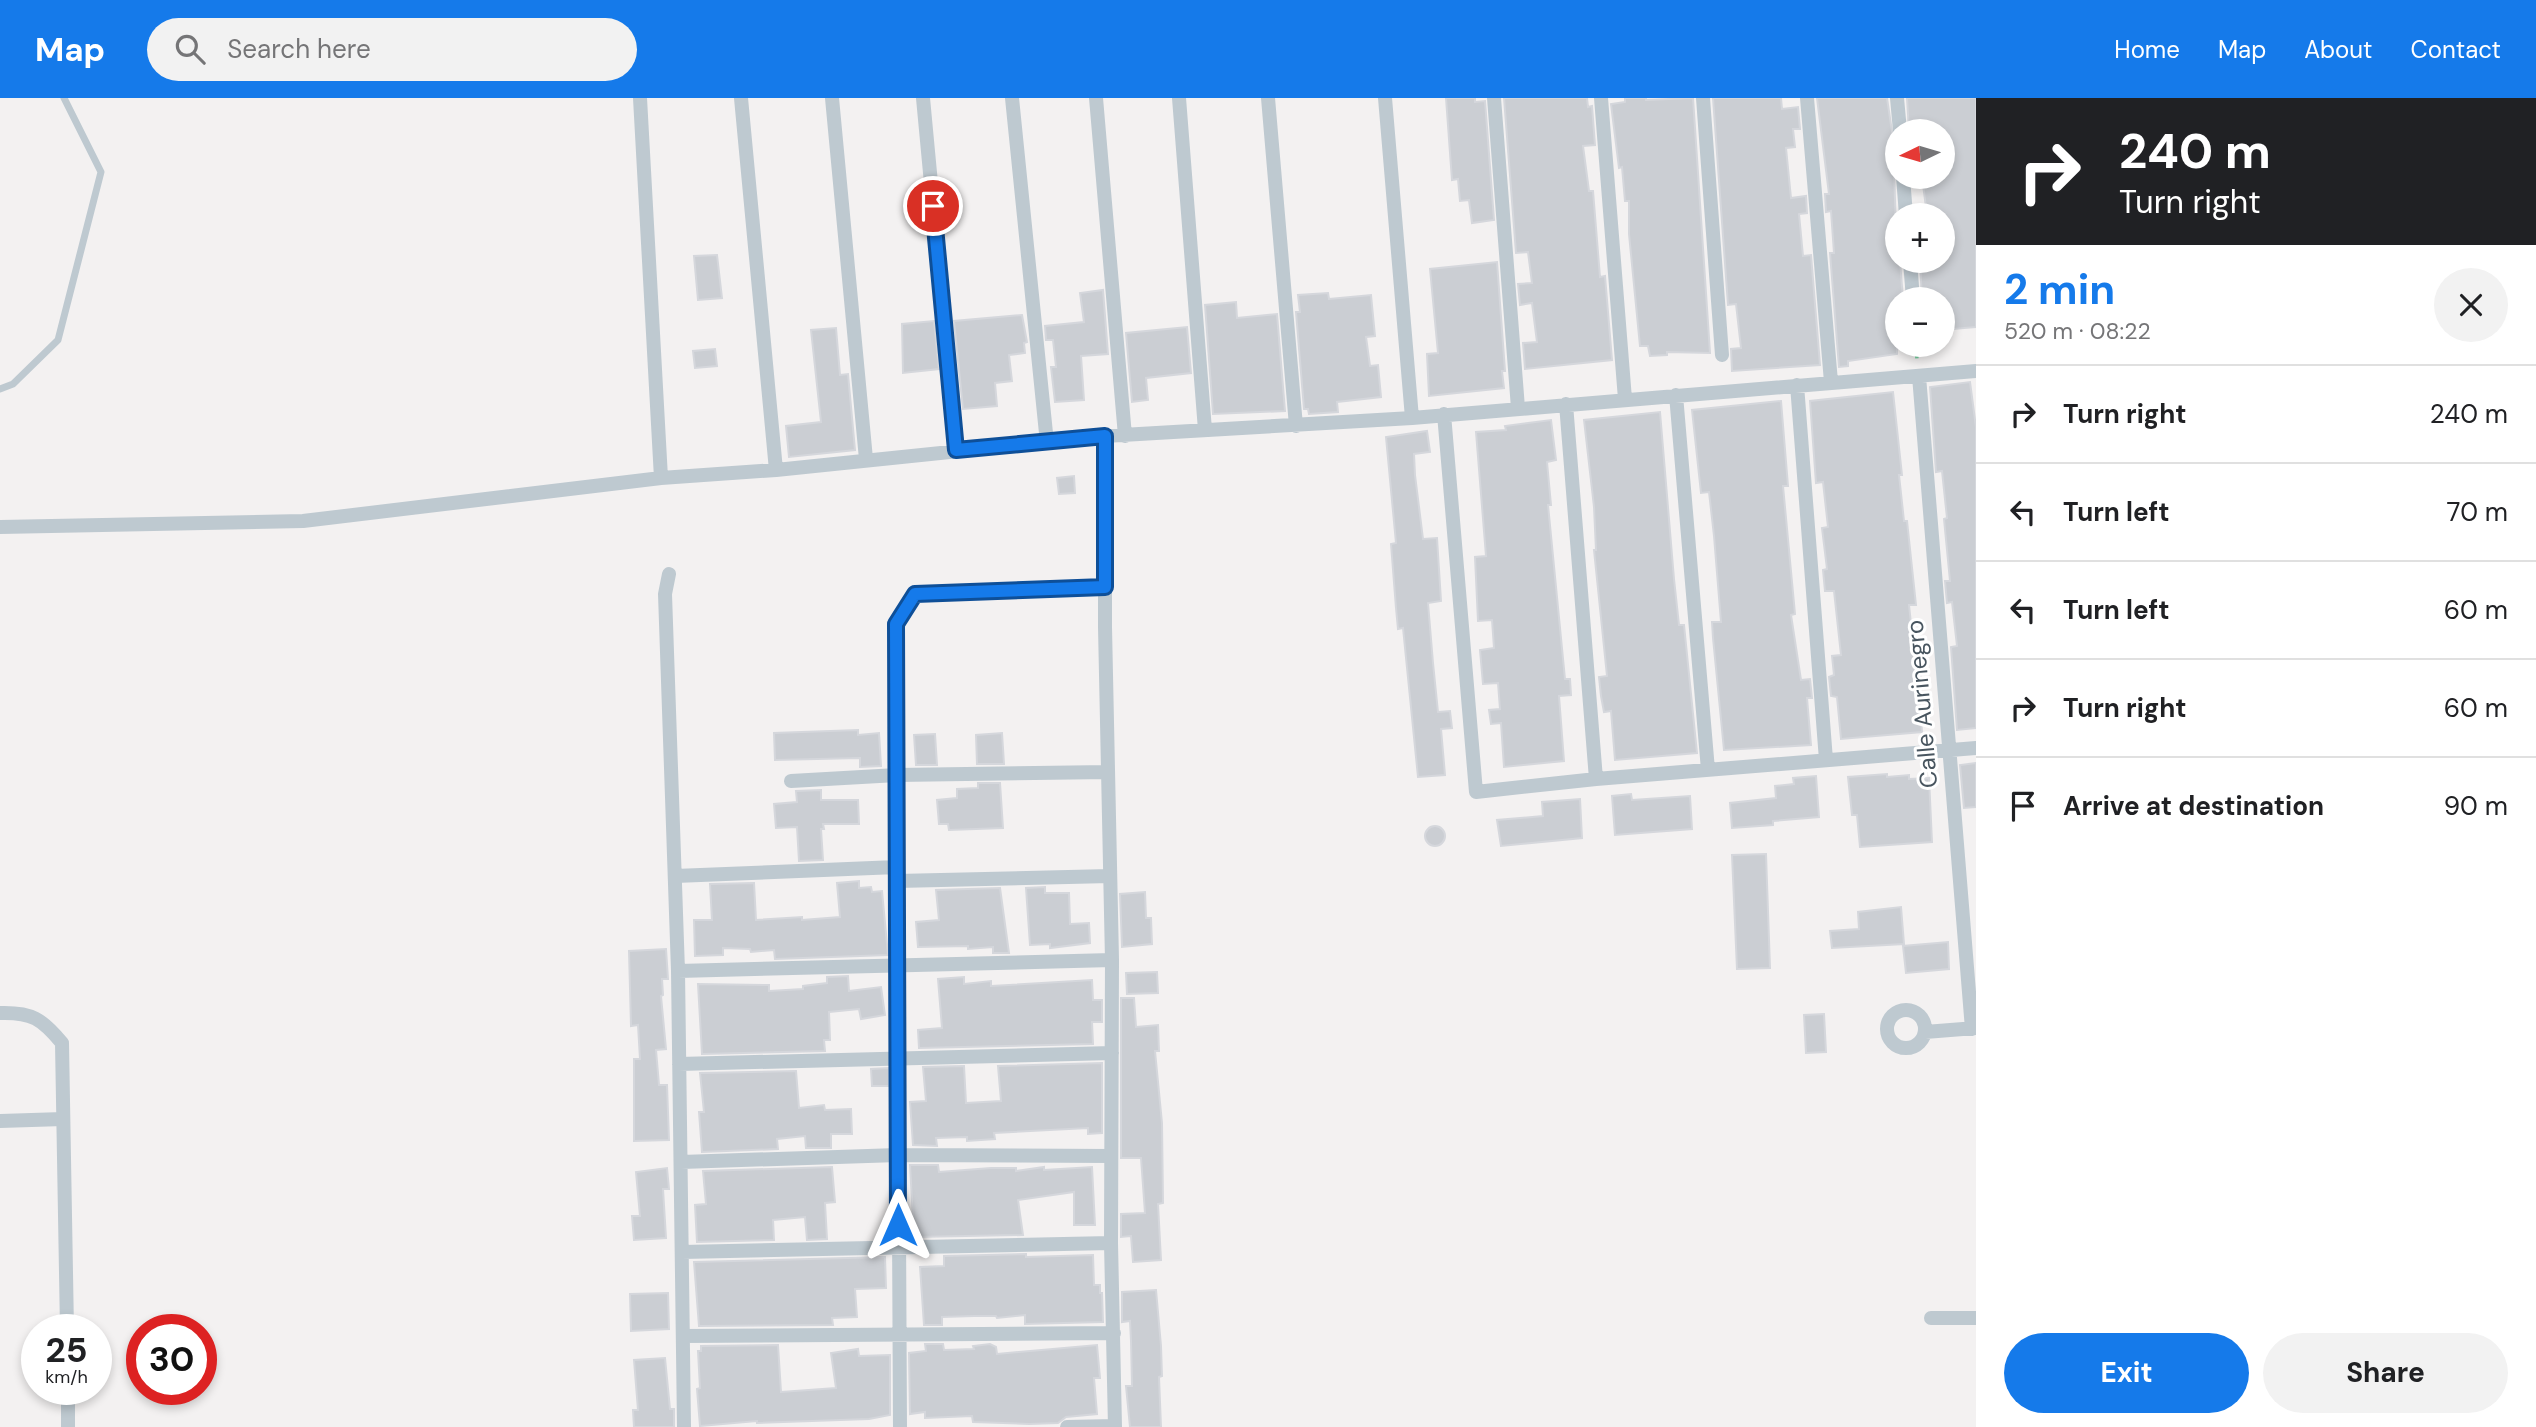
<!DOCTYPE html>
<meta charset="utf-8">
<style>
:root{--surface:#fff;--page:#f2f2f2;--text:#202124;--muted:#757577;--line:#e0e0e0;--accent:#157aea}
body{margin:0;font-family:"DM Sans",sans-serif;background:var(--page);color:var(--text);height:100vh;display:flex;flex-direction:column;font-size:26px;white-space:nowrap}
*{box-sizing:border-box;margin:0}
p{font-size:23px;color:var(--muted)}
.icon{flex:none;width:38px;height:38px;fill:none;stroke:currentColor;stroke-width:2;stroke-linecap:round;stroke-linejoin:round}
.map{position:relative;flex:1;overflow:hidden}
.panel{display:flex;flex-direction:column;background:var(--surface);width:560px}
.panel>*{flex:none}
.guide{background:#202124;color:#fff;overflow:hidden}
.needle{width:46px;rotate:265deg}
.buttons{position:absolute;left:1885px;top:21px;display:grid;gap:14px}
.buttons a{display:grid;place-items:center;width:70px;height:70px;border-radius:50%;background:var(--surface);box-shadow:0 4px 10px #0003;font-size:35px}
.speed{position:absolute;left:21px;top:1216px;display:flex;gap:14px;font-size:35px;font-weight:700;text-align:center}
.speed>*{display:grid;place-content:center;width:91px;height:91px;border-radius:50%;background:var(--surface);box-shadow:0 4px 10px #0003;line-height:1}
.speed small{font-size:18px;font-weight:400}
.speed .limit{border:10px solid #d22;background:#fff;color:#111}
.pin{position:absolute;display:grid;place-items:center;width:60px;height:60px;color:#fff;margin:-30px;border:4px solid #fff;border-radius:50%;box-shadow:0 2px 7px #0007}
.me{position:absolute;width:77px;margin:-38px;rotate:0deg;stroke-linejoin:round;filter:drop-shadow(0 0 5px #0008)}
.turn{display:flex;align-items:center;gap:24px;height:147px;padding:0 28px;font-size:32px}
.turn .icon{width:91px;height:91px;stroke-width:2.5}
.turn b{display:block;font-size:49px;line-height:60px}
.round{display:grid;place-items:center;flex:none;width:74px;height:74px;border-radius:37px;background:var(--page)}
.overview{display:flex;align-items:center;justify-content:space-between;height:119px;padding:0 28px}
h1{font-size:42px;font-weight:700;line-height:52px;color:var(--accent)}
.cta{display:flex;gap:14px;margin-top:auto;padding:14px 28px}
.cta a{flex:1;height:80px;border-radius:42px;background:var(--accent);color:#fff;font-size:28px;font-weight:700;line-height:80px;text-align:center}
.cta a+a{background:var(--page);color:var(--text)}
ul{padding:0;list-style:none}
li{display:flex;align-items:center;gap:21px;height:98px;padding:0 28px;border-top:2px solid var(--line)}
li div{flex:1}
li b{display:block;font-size:26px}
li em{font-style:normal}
header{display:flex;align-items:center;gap:42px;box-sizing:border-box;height:98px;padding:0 35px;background:var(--accent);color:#fff}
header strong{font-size:33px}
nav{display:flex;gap:38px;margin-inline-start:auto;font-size:24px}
.search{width:490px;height:63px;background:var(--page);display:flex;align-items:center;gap:18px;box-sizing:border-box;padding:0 24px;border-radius:38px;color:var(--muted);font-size:26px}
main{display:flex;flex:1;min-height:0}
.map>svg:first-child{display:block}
.building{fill:#cbced3;stroke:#d5d7dc;stroke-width:2}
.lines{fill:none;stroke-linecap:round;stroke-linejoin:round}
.path{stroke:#76d0a0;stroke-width:3.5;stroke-dasharray:5 3.5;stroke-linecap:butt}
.service{stroke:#bec9d0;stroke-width:7}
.minor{stroke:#bec9d0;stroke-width:14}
.route-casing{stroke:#0e4f98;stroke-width:18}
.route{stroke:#157aea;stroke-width:12}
.labels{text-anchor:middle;stroke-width:6;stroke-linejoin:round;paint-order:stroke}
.street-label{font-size:24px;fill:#48555f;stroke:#fff}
</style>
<header>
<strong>Map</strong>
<div class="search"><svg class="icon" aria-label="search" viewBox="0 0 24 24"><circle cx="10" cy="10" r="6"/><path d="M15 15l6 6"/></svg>Search here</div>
<nav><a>Home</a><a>Map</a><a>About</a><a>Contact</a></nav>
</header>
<main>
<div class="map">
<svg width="1976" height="1329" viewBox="0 0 1976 1329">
<rect width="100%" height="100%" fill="#f3f1f1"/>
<!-- building -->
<path class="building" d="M 1446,0 L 1475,0 L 1475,4 L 1485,3 L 1494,122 L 1472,125 L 1469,102 L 1460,103 L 1458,81 L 1452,82 Z
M 1504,0 L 1587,0 L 1588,9 L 1592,8 L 1595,47 L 1583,48 L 1589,93 L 1593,93 L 1600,179 L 1605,178 L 1612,262 L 1525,271 L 1523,245 L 1537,244 L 1532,205 L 1520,207 L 1518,186 L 1532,185 L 1528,154 L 1516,155 Z
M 1625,0 L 1646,0 L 1646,2 L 1693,0 L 1710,255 L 1667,254 L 1667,257 L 1650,258 L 1648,248 L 1640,248 L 1629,136 L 1629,103 L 1625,103 L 1622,69 L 1619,70 L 1611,6 L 1625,4 Z
M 1713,0 L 1781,0 L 1782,11 L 1798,9 L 1800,31 L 1793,31 L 1795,49 L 1786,50 L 1791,100 L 1806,98 L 1807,115 L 1799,116 L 1803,158 L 1811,157 L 1820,267 L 1732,273 L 1731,251 L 1741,250 L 1736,206 L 1728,207 Z
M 1817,0 L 1887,0 L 1893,40 L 1897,163 L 1900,163 L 1903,201 L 1897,201 L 1897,256 L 1848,263 L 1848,268 L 1839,269 L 1830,155 L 1834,155 L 1831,113 L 1826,114 L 1825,96 L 1829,96 Z
M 1907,0 L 1976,0 L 1976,229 L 1942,232 L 1942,201 L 1922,201 L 1920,163 L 1942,163 L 1942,117 L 1927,117 L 1922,79 L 1942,79 L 1942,33 L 1909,33 Z
M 717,157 L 722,200 L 698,202 L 694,158 Z
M 1497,164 L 1505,273 L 1502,273 L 1504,290 L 1429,298 L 1427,256 L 1438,255 L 1430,171 Z
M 1103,192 L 1108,256 L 1081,258 L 1084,302 L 1055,304 L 1051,269 L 1056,269 L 1053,242 L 1046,242 L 1045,228 L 1084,224 L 1080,195 Z
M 1328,195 L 1329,201 L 1371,197 L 1375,238 L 1366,239 L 1370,268 L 1378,267 L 1381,299 L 1337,304 L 1338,314 L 1309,316 L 1308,311 L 1304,311 L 1296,214 L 1300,214 L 1298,197 Z
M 1236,204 L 1237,220 L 1277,216 L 1285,313 L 1213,316 L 1205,207 Z
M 1022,217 L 1027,244 L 1024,245 L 1025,255 L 1009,257 L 1012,283 L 995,285 L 997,308 L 963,311 L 954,223 Z
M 934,223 L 939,271 L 903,275 L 902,226 Z
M 1187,229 L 1191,275 L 1146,280 L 1148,302 L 1132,304 L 1126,235 Z
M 836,230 L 840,277 L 848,276 L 855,352 L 789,359 L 786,328 L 821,324 L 811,232 Z
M 715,251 L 717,268 L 695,270 L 693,253 Z
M 1970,284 L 1976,329 L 1976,630 L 1957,632 L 1951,549 L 1957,548 L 1952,504 L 1947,505 L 1945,483 L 1950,483 L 1944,421 L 1947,420 L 1942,373 L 1936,374 L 1930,289 Z
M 1893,294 L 1902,377 L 1899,377 L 1904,423 L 1907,423 L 1916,507 L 1909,507 L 1916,572 L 1920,571 L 1922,591 L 1919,592 L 1922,634 L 1841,641 L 1837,599 L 1831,598 L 1829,579 L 1834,577 L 1832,558 L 1841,557 L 1834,493 L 1825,493 L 1823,472 L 1827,471 L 1822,430 L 1828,429 L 1823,384 L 1816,385 L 1810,303 Z
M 1781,303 L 1788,388 L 1783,388 L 1795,516 L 1791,517 L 1801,582 L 1810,581 L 1812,600 L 1807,600 L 1811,647 L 1724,652 L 1713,540 L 1712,524 L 1721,524 L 1714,438 L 1709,394 L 1701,395 L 1692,312 Z
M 1660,314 L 1674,481 L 1679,527 L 1684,527 L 1697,655 L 1615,662 L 1611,613 L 1604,614 L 1601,598 L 1599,579 L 1607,578 L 1594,452 L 1596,452 L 1594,409 L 1584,322 Z
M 1551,322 L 1556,362 L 1547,364 L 1551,407 L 1548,407 L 1565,581 L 1570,581 L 1571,597 L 1559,598 L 1564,663 L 1504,669 L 1501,625 L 1491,626 L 1489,612 L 1500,611 L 1498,585 L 1483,586 L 1480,552 L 1494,550 L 1492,522 L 1478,523 L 1475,459 L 1486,458 L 1476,334 L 1506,332 L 1505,328 Z
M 1427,333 L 1430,354 L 1414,356 L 1415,377 L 1423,441 L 1437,440 L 1441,503 L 1428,505 L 1433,565 L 1438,614 L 1450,613 L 1452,630 L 1441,631 L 1445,677 L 1418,679 L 1403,530 L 1398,531 L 1396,510 L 1391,446 L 1396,445 L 1386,339 Z
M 1074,378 L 1075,395 L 1059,396 L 1057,380 Z
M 858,632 L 858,637 L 879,635 L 881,668 L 860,669 L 860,660 L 775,662 L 774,635 Z
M 1002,635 L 1004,666 L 977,666 L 976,637 Z
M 935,636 L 937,667 L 916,667 L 914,637 Z
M 1976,665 L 1976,709 L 1964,710 L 1960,667 Z
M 1887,676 L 1887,679 L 1909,677 L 1909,681 L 1929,680 L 1932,744 L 1860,749 L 1857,717 L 1852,717 L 1848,679 Z
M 1816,678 L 1819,719 L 1773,723 L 1773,727 L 1732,730 L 1730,705 L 1776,700 L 1775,688 L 1794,686 L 1793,680 Z
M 978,685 L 1000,685 L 1003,730 L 949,732 L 948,726 L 939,726 L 937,702 L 957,700 L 957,691 L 978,690 Z
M 821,692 L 821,702 L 858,702 L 859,726 L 823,726 L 824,731 L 821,731 L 823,762 L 799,763 L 797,729 L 776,730 L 774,706 L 797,704 L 796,693 Z
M 1631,696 L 1632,702 L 1690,698 L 1692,731 L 1615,737 L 1612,698 Z
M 1580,701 L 1582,740 L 1501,748 L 1497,722 L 1543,718 L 1542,704 Z
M1425 738a10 10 0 1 1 20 0a10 10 0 1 1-20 0Z
M 1766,756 L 1770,870 L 1737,871 L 1732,757 Z
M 859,783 L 859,790 L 871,789 L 872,794 L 882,793 L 888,857 L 775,861 L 774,852 L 751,854 L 750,851 L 723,850 L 723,857 L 695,858 L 694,822 L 712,822 L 710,786 L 754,785 L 756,822 L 802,819 L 802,822 L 840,819 L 837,785 Z
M 1045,789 L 1045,795 L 1069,795 L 1070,826 L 1089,825 L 1090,845 L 1050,850 L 1050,846 L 1030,847 L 1026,790 Z
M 1000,790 L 1009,855 L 993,855 L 993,849 L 968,851 L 968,848 L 918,849 L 916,824 L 939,822 L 936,792 Z
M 1145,794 L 1146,820 L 1151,820 L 1152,846 L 1122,849 L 1120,796 Z
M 1901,809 L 1904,846 L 1832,850 L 1830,833 L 1859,831 L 1858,814 Z
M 1948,844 L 1949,871 L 1906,875 L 1903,848 Z
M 666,851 L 668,881 L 662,881 L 663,897 L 661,898 L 666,951 L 656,952 L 659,987 L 667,987 L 669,1042 L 634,1043 L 634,961 L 640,961 L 638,927 L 631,928 L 629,853 Z
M 1157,874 L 1158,895 L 1127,896 L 1126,875 Z
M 848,878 L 849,893 L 881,889 L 885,917 L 861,921 L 859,911 L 829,914 L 830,942 L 824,942 L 825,953 L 702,956 L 698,886 L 769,887 L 769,893 L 803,891 L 803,888 L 827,885 L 827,879 Z
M 964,879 L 964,886 L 991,883 L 991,888 L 1092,882 L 1093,902 L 1102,902 L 1102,924 L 1092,924 L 1093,946 L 919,950 L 918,932 L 942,930 L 938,881 Z
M 1121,900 L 1134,900 L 1136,929 L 1158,927 L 1159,953 L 1155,953 L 1162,1025 L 1163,1105 L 1158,1106 L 1161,1162 L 1133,1164 L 1131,1138 L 1121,1139 L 1121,1116 L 1145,1115 L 1141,1060 L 1121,1060 Z
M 1824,916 L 1826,954 L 1806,955 L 1804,917 Z
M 1102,965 L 1102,1035 L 1088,1036 L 1088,1030 L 994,1035 L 995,1041 L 967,1043 L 967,1039 L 936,1040 L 937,1048 L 913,1047 L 910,1004 L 926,1003 L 923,969 L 964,968 L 966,1005 L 1001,1003 L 998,968 Z
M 889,970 L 889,988 L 872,988 L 871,971 Z
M 796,973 L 799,1010 L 824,1007 L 825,1012 L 851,1011 L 852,1036 L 831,1036 L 831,1050 L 806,1050 L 805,1038 L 777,1041 L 778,1051 L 702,1054 L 699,1014 L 704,1014 L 700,975 Z
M 910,1067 L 938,1067 L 939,1074 L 991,1070 L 1016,1070 L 1016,1073 L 1044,1069 L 1044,1072 L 1092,1069 L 1095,1127 L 1074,1127 L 1074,1094 L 1018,1102 L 1023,1137 L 914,1139 Z
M 832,1069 L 835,1104 L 825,1105 L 827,1141 L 807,1142 L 805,1119 L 773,1122 L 774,1142 L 697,1144 L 695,1107 L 706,1106 L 703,1073 Z
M 667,1070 L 669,1091 L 663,1091 L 666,1140 L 634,1142 L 632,1118 L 640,1118 L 636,1074 Z
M 1026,1156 L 1026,1159 L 1093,1157 L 1094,1187 L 1100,1187 L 1100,1195 L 1102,1195 L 1103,1224 L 1025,1226 L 1025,1217 L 997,1220 L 996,1218 L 974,1218 L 942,1219 L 942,1227 L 924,1227 L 920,1169 L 944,1168 L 944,1158 Z
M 885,1159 L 886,1190 L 855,1191 L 857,1219 L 832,1220 L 833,1227 L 699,1228 L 694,1164 Z
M 1156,1192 L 1161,1248 L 1162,1278 L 1159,1279 L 1161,1329 L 1130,1329 L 1126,1288 L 1132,1288 L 1131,1243 L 1130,1223 L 1122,1224 L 1122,1194 Z
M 668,1195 L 669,1231 L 631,1233 L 630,1196 Z
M 925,1246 L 943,1246 L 944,1252 L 974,1251 L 973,1248 L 990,1246 L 996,1249 L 997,1256 L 1097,1247 L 1100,1280 L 1094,1280 L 1097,1316 L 1066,1319 L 1058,1325 L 1029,1326 L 973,1324 L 972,1318 L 925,1320 L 925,1314 L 910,1316 L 909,1255 L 926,1253 Z
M 778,1247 L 781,1294 L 836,1290 L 831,1255 L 858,1251 L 859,1258 L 890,1257 L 890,1317 L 869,1321 L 757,1325 L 757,1323 L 700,1328 L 697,1291 L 700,1290 L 698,1253 L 701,1253 L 701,1248 Z
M 665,1260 L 670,1311 L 674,1311 L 674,1329 L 634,1329 L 633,1312 L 638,1312 L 634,1262 Z"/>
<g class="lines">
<!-- path -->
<path class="path" d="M 1916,247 L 1917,262"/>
<!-- service -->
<path class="service" d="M 0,291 L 13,286 L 58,242 L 101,74 L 64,0"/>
<!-- minor -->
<path class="minor" d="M 640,0 L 661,380
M 741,0 L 776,372
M 832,0 L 866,361
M 923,0 L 956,352
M 1012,0 L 1047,345
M 1096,0 L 1125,338
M 1179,0 L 1205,332
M 1268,0 L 1296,328
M 1385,0 L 1412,320
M 1494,0 L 1518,310
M 1601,0 L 1625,301
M 1703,0 L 1722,257
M 1807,0 L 1831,284
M 1897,0 L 1900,33
M 1903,79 L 1906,117
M 1910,163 L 1913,201
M 1919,278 L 1972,931
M 1797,287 L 1826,662
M 1676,297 L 1708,672
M 1566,306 L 1596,681
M 1444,316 L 1476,694 L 1596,681 L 1976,650
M 1105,338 L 1105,529 L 1112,862 L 1111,1145 L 1115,1329
M 0,429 L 303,423 L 661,380 L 776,372 L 1105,338 L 1412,320 L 1976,273
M 669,476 L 665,496 L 678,873 L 684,1329
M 791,683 L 897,677 L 1108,674
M 675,778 L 897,769
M 897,783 L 1110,778
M 678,873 L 1112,862
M1887 931a19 19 0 1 1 38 0a19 19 0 1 1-38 0Z
M 0,915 C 32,914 42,921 62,945 L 67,1232
M 1925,934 L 1976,930
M 679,966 L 1112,955
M 0,1023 L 63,1021
M 681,1064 L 898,1057 L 1111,1058
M 682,1154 L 1111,1145
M 1931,1220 L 1976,1220
M 683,1238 L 1114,1235
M 68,1292 L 68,1329
M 900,1329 L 896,525 L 915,496 L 1105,489
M 1067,1329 L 1115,1328"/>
</g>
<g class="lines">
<defs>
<path id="route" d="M 898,1127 L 896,526 L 915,496 L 1105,489 L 1105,338 L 956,352 L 933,108"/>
</defs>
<!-- route casing -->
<use href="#route" class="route-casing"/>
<!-- route -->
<use href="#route" class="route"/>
</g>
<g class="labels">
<!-- street labels -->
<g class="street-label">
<text transform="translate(1922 606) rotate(-95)" y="8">Calle Aurinegro</text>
</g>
</g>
</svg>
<div class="buttons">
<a><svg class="needle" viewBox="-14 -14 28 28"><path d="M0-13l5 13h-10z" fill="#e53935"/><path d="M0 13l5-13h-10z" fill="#757577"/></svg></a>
<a>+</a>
<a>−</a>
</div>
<div class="speed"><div>25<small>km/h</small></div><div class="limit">30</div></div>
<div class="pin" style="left:933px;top:108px;background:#d93025"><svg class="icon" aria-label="arrive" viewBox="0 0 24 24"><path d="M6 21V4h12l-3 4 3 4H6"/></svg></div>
<svg class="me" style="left:898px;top:1127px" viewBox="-20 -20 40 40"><path d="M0-17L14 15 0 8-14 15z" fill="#157aea" stroke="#fff" stroke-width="4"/></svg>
</div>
<section class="panel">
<div class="guide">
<div class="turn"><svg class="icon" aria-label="right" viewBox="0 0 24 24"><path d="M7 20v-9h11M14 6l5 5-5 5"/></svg><div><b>240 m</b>Turn right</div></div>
</div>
<div class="overview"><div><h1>2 min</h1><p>520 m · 08:22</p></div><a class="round"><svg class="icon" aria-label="close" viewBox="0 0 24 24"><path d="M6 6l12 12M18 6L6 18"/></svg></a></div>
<ul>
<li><svg class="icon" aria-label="right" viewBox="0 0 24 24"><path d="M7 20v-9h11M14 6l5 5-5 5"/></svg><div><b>Turn right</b></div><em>240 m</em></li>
<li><svg class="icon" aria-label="left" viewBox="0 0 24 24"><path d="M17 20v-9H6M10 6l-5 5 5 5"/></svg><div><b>Turn left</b></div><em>70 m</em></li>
<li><svg class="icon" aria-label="left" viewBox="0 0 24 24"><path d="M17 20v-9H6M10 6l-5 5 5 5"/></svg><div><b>Turn left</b></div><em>60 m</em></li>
<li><svg class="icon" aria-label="right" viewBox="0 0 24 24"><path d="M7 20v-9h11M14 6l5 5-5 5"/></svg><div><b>Turn right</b></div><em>60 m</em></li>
<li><svg class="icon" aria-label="arrive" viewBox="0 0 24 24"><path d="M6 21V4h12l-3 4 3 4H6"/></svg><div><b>Arrive at destination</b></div><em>90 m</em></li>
</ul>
<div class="cta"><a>Exit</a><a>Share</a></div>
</section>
</main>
